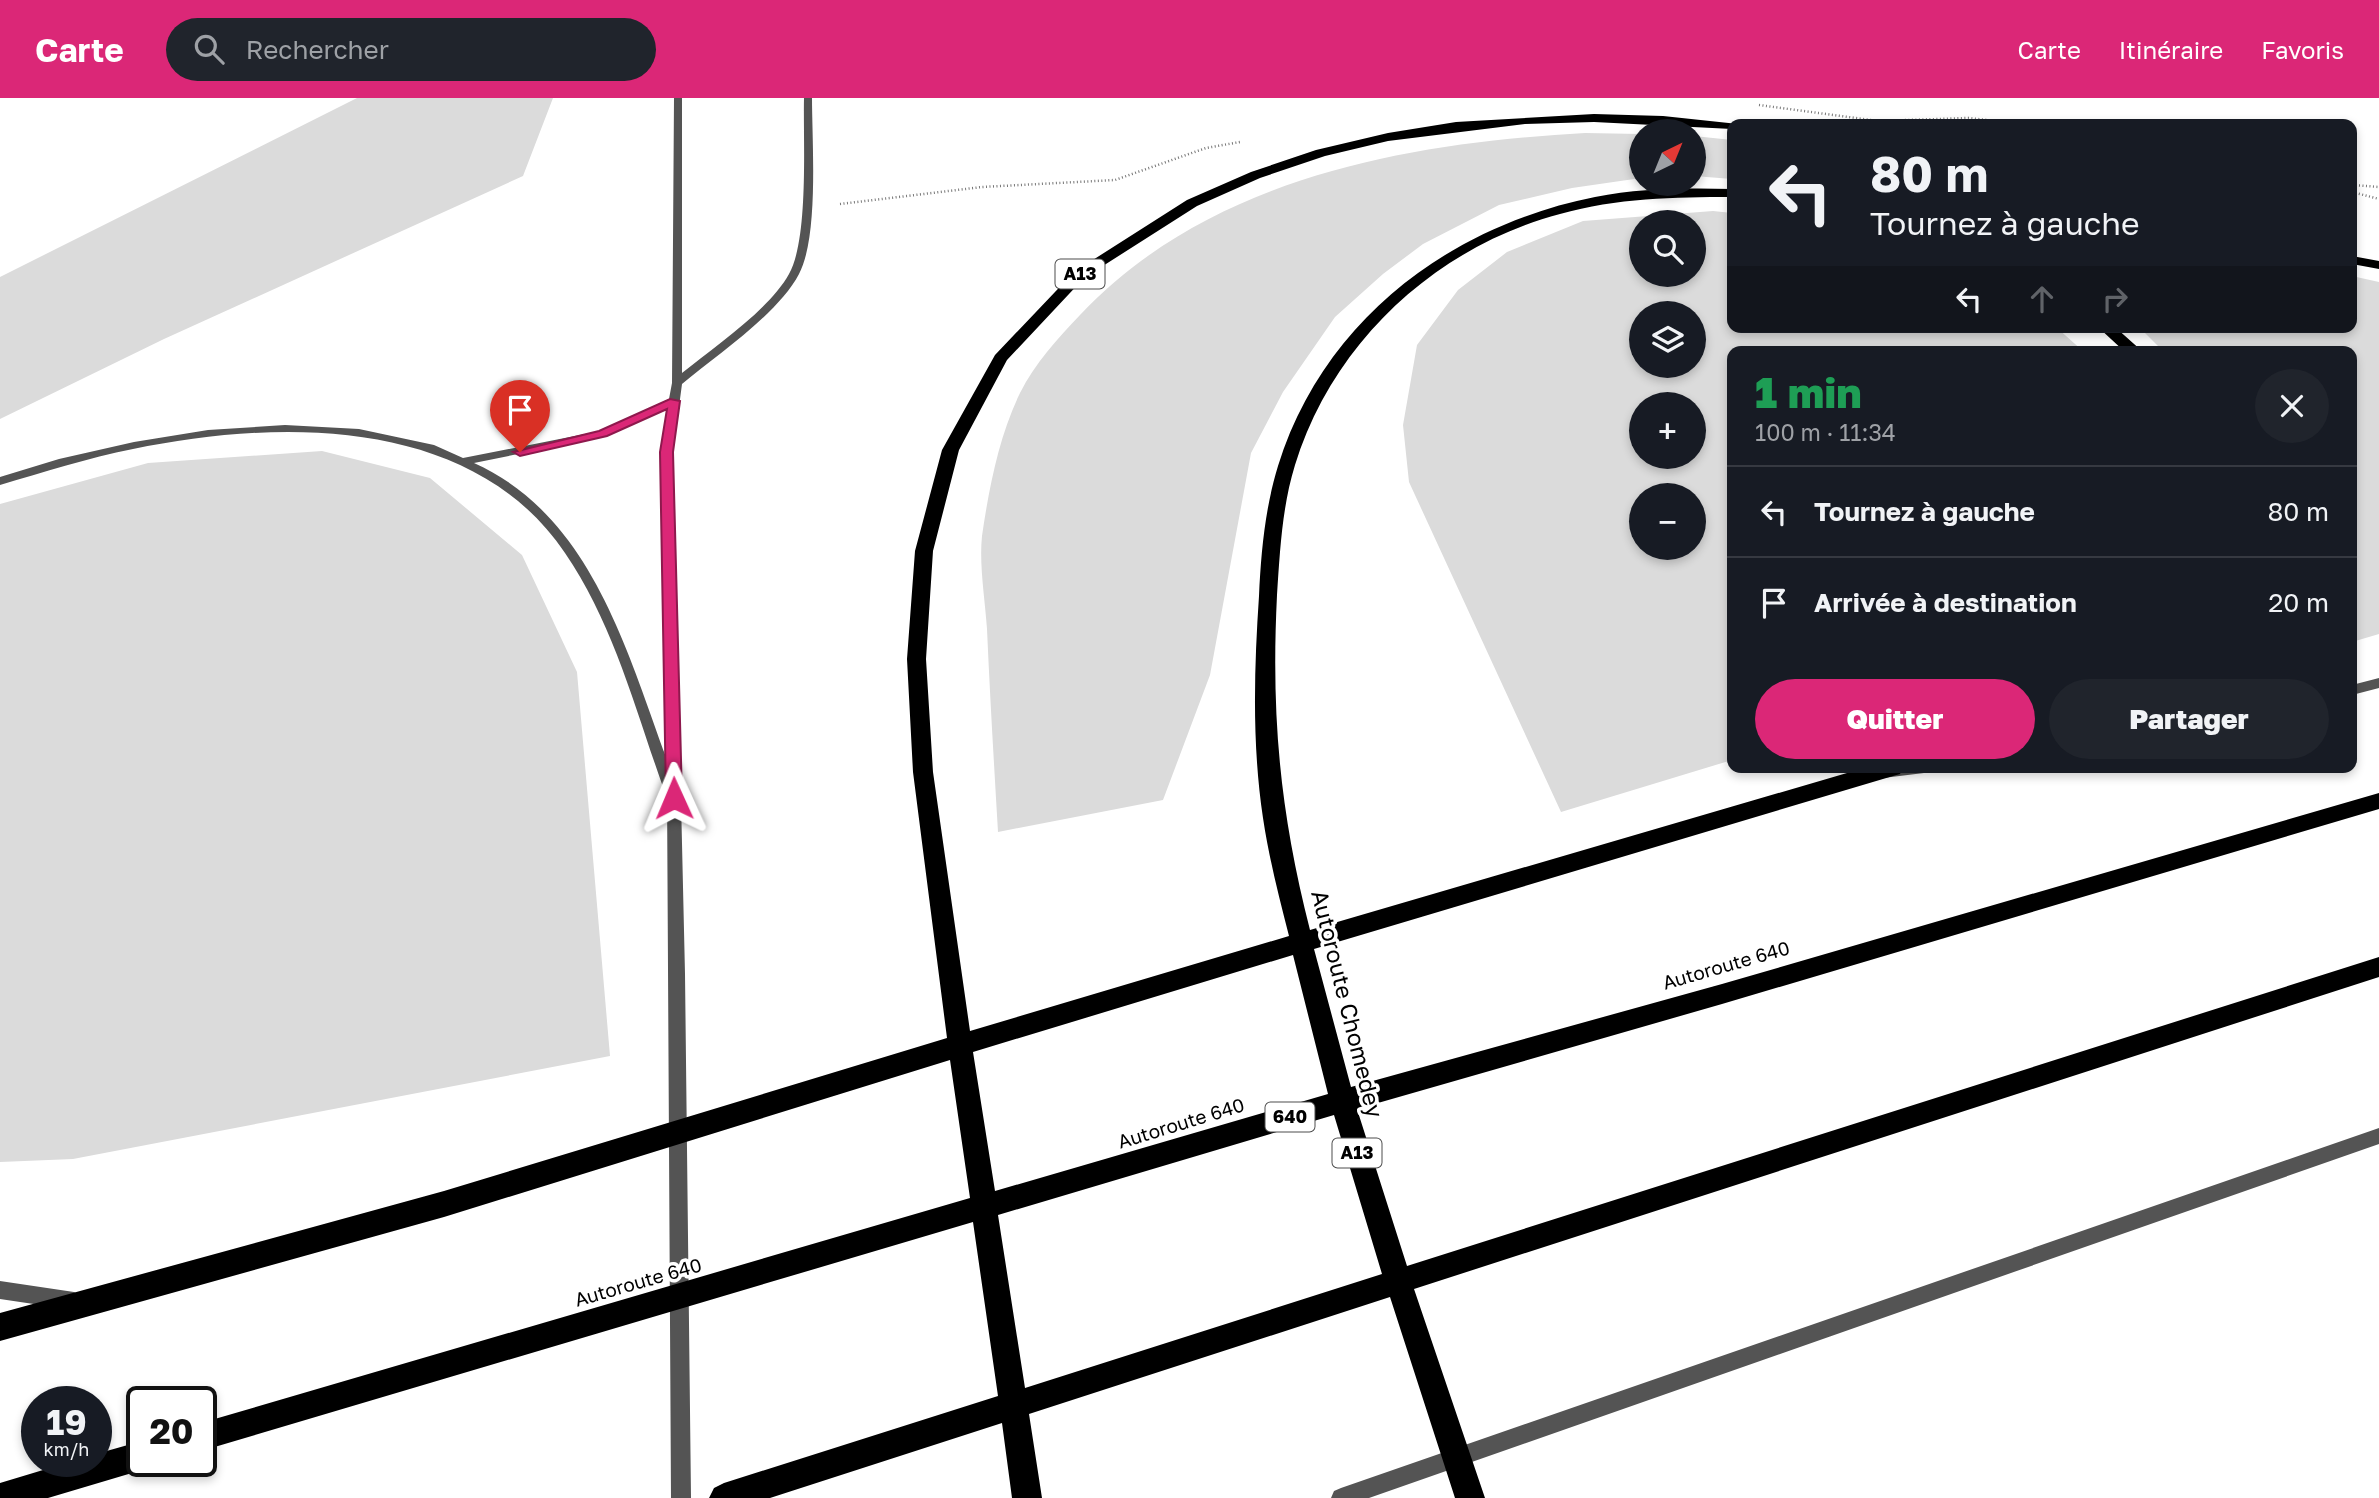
<!DOCTYPE html>
<html lang="fr">
<meta charset="utf-8">
<style>
:root{--surface:#171b24;--page:#20242c;--text:#f1f3f6;--muted:#9ea1a6;--line:#363941;--accent:#db2777}
body{margin:0;font-family:"Golos Text",sans-serif;background:var(--page);color:var(--text);height:100vh;display:flex;flex-direction:column;font-size:26px;white-space:nowrap}
*{box-sizing:border-box;margin:0}
p{font-size:23px;color:var(--muted)}
.icon{flex:none;width:38px;height:38px;fill:none;stroke:currentColor;stroke-width:2;stroke-linecap:round;stroke-linejoin:round}
.map{position:relative;flex:1;overflow:hidden}
.details{position:absolute;left:1727px;top:248px;width:630px;height:427px;display:flex;flex-direction:column;background:var(--surface);border-radius:14px;box-shadow:0 4px 10px #0003}
.details>*{flex:none}
.top-card{position:absolute;left:1727px;top:21px;width:630px;height:214px;border-radius:14px;box-shadow:0 4px 10px #0003;background:#171b24;color:var(--text);overflow:hidden}
.needle{width:46px;rotate:43deg}
.controls{position:absolute;left:1629px;top:21px;display:grid;gap:14px}
.controls a{display:grid;place-items:center;width:77px;height:77px;border-radius:50%;background:var(--surface);box-shadow:0 4px 10px #0003;font-size:35px}
.speed{position:absolute;left:21px;top:1288px;display:flex;gap:14px;font-size:35px;font-weight:700;text-align:center}
.speed>*{display:grid;place-content:center;width:91px;height:91px;border-radius:50%;background:var(--surface);box-shadow:0 4px 10px #0003;line-height:1}
.speed small{font-size:18px;font-weight:400}
.speed .limit{border:4px solid #111;border-radius:10px;background:#fff;color:#111}
.pin{position:absolute;display:grid;place-items:center;width:60px;height:60px;color:#fff;margin:-72px -30px;border-radius:50% 50% 50% 0;rotate:-45deg;box-shadow:0 0 7px #0007}
.pin .icon{rotate:45deg}
.me{position:absolute;width:77px;margin:-38px;rotate:359deg;stroke-linejoin:round;filter:drop-shadow(0 0 5px #0008)}
.turn{display:flex;align-items:center;gap:24px;height:147px;padding:0 28px;font-size:32px}
.turn .icon{width:91px;height:91px;stroke-width:2.5}
.turn b{display:block;font-size:49px;line-height:60px}
.lanes{display:flex;align-items:center;height:66px;padding:0 28px;background:#0003;justify-content:center;gap:35px;direction:ltr}
.lanes .off{opacity:.35}
.round{display:grid;place-items:center;flex:none;width:74px;height:74px;border-radius:37px;background:var(--page)}
.overview{display:flex;align-items:center;justify-content:space-between;height:119px;padding:0 28px}
h1{font-size:42px;font-weight:800;line-height:52px;color:#1e9e55}
.primary-button{display:flex;gap:14px;margin-top:auto;padding:14px 28px}
.primary-button a{flex:1;height:80px;border-radius:42px;background:var(--accent);color:#fff;font-size:28px;font-weight:800;line-height:80px;text-align:center}
.primary-button a+a{background:var(--page);color:var(--text)}
ul{padding:0;list-style:none}
li{display:flex;align-items:center;gap:21px;height:91px;padding:0 28px;border-top:2px solid var(--line)}
li div{flex:1}
li b{display:block;font-size:26px}
li em{font-style:normal}
header{display:flex;align-items:center;gap:42px;box-sizing:border-box;height:98px;padding:0 35px;background:var(--accent);color:#fff}
header strong{font-size:33px}
nav{display:flex;gap:38px;margin-inline-start:auto;font-size:24px}
.search{width:490px;height:63px;background:var(--page);display:flex;align-items:center;gap:18px;box-sizing:border-box;padding:0 24px;border-radius:38px;color:var(--muted);font-size:26px}
.map>svg:first-child{display:block}
.green{fill:#dbdbdb;fill-rule:evenodd}
.lines{fill:none;stroke-linecap:round;stroke-linejoin:round}
.path{stroke:#767676;stroke-width:2.5;stroke-dasharray:1 2.5;stroke-linecap:butt}
.lane{fill:#545454;fill-rule:evenodd}
.highway{fill:#000;fill-rule:evenodd}
.route{fill:#db2777;stroke:#8e194d;stroke-width:2}
.labels{text-anchor:middle;stroke-width:7;stroke-linejoin:round;paint-order:stroke}
.shield{fill:#fff;stroke:#4c4c4c;stroke-width:2}
.shield-label{font-size:18px;font-weight:bold;fill:#000}
.street-label{font-size:19px;fill:#000;stroke:#fff}
.near-street-label{font-size:23px;fill:#000;stroke:#fff}
</style>
<header>
<strong>Carte</strong>
<div class="search"><svg class="icon" aria-label="search" viewBox="0 0 24 24"><circle cx="10" cy="10" r="6"/><path d="M15 15l6 6"/></svg>Rechercher</div>
<nav><a>Carte</a><a>Itinéraire</a><a>Favoris</a></nav>
</header>
<div class="map">
<svg width="2379" height="1400" viewBox="0 0 2379 1400">
<rect width="100%" height="100%" fill="#fff"/>
<!-- green -->
<path class="green" d="M 357,0 L 553,0 L 523,78 L 164,241 L 0,321 L 0,179 Z
M 1585,35 L 1641,36 L 1641,80 L 1572,90 L 1499,107 L 1423,146 L 1383,176 L 1335,219 L 1283,294 L 1251,355 L 1210,577 L 1163,702 L 998,734 C 994,666 990,599 987,531 C 985,501 979,467 982,438 C 989,390 999,338 1020,295 C 1035,265 1058,240 1080,217 C 1209,80 1406,45 1585,35 Z
M 1694,38 L 1732,42 L 1732,81 L 1694,78 Z
M 1713,113 L 1732,115 L 1732,229 L 2056,229 L 2084,254 L 1732,254 L 1732,662 L 1561,714 L 1409,384 L 1403,327 L 1417,247 L 1458,192 L 1507,154 L 1583,123 ZM 1642,124 L 1694,124 L 1694,177 L 1642,177 ZM 1642,215 L 1694,215 L 1694,268 L 1642,268 ZM 1694,306 L 1694,359 L 1642,359 L 1642,306 ZM 1694,397 L 1694,450 L 1642,450 L 1642,397 Z
M 2352,178 L 2379,184 L 2379,536 L 2352,544 L 2352,254 L 2164,254 L 2139,229 L 2352,229 Z
M 322,353 L 430,380 L 522,457 L 577,574 L 610,958 L 73,1061 L 0,1064 L 0,406 L 148,365 Z"/>
<g class="lines">
<!-- path -->
<path class="path" d="M 1759,7 L 1878,23 L 1968,20 L 2026,26
M 2352,87 L 2379,89
M 2352,94 L 2379,101
M 840,106 L 982,89 L 1115,82 L 1206,50 L 1240,44"/>
<!-- lane -->
<path class="lane" d="M 674,0 L 682,0 L 682,275 C 714,249 769,212 789,176 C 809,140 803,44 804,0 L 812,0 C 812,44 819,138 799,176 C 778,216 717,257 682,286 L 673,354 L 685,876 L 691,1400 L 671,1400 L 667,693 L 663,689 C 635,610 613,525 565,455 C 472,317 278,321 133,351 C 88,360 44,374 0,387 L 0,379 L 59,361 L 134,344 L 208,332 L 285,327 L 359,331 L 434,347 L 463,360 L 600,333 L 669,301 L 672,285 ZM 668,310 L 661,354 L 666,659 C 626,550 590,417 474,365 L 607,338 Z
M 2379,580 L 2379,590 L 2352,597 L 2352,587 Z
M 1881,670 L 1931,670 L 1924,675 L 1883,680 L 1878,679 L 1876,675 Z
M 2379,1030 L 2379,1046 L 1369,1400 L 1331,1400 L 1334,1393 L 1341,1390 Z
M 0,1183 L 74,1194 L 80,1197 L 83,1203 L 80,1209 L 74,1212 L 0,1201 Z"/>
<!-- highway -->
<path class="highway" d="M 1594,16 L 1663,18 L 1738,26 L 1732,26 L 1732,31 L 1594,24 L 1525,26 L 1388,43 L 1325,58 L 1260,80 L 1197,108 L 1084,180 L 1007,262 L 959,352 L 933,453 L 926,561 L 933,674 L 970,933 L 1289,838 C 1279,799 1269,760 1263,720 C 1252,647 1254,572 1259,498 C 1261,455 1265,410 1278,368 C 1323,223 1449,128 1595,99 C 1640,90 1686,90 1732,91 L 1732,99 C 1674,99 1617,100 1560,116 C 1436,149 1333,244 1295,367 C 1282,409 1280,453 1277,497 C 1271,619 1280,714 1310,832 L 1864,670 L 1903,670 L 1900,676 L 1893,678 L 1314,851 L 1351,989 L 1722,886 L 2379,695 L 2379,711 L 1722,906 L 1357,1011 L 1407,1168 L 2379,859 L 2379,879 L 1414,1191 L 1485,1400 L 1455,1400 L 1390,1199 L 1029,1316 L 1042,1400 L 1012,1400 L 1002,1325 L 770,1400 L 709,1400 L 714,1390 L 724,1385 L 998,1298 L 973,1124 L 201,1353 L 201,1325 L 970,1100 L 950,962 L 444,1119 L 0,1243 L 0,1215 L 444,1093 L 947,940 L 913,674 L 907,561 L 915,453 L 942,352 L 995,257 L 1074,174 L 1187,102 L 1251,74 L 1316,52 L 1388,35 L 1456,24 ZM 1293,857 L 1328,996 L 995,1093 L 973,954 ZM 1334,1017 L 1382,1176 L 1025,1290 L 998,1117 Z
M 2352,158 L 2379,163 L 2379,171 L 2352,166 Z
M 2098,229 L 2115,229 L 2143,254 L 2125,254 Z
M 142,1343 L 142,1363 L 154,1363 L 142,1372 L 48,1400 L 0,1400 L 0,1385 L 73,1363 L 96,1363 L 96,1356 Z"/>
</g>
<!-- route -->
<path class="route" d="M 670,301 L 680,303 L 673,354 L 682,700 L 674,706 L 666,700 L 660,354 L 667,311 L 607,338 L 520,358 L 513,354 L 599,333 Z"/>
<g class="labels">
<!-- shield labels -->
<g class="shield">
<rect x="1055.5" y="161.5" width="49" height="29" rx="5"/>
<rect x="1265.5" y="1004.5" width="49" height="29" rx="5"/>
<rect x="1332.5" y="1040.5" width="49" height="29" rx="5"/>
</g>
<g class="shield-label">
<text x="1080" y="182">A13</text>
<text x="1290" y="1025">640</text>
<text x="1357" y="1061">A13</text>
</g>
<!-- street labels -->
<g class="street-label">
<text transform="translate(1726 867) rotate(-16)" y="7">Autoroute 640</text>
<text transform="translate(1181 1025) rotate(-17)" y="7">Autoroute 640</text>
<text transform="translate(638 1184) rotate(-16)" y="7">Autoroute 640</text>
</g>
<!-- near-street labels -->
<g class="near-street-label">
<text transform="translate(1347 906) rotate(76)" y="8">Autoroute Chomedey</text>
</g>
</g>
</svg>
<div class="controls">
<a><svg class="needle" viewBox="-14 -14 28 28"><path d="M0-13l5 13h-10z" fill="#e53935"/><path d="M0 13l5-13h-10z" fill="#9ea1a6"/></svg></a>
<a><svg class="icon" aria-label="search" viewBox="0 0 24 24"><circle cx="10" cy="10" r="6"/><path d="M15 15l6 6"/></svg></a>
<a><svg class="icon" aria-label="layers" viewBox="0 0 24 24"><path d="M12 4l9 5-9 5-9-5zM3 14l9 5 9-5"/></svg></a>
<a>+</a>
<a>−</a>
</div>
<div class="speed"><div>19<small>km/h</small></div><div class="limit">20</div></div>
<div class="pin" style="left:520px;top:354px;background:#d93025"><svg class="icon" aria-label="arrive" viewBox="0 0 24 24"><path d="M6 21V4h12l-3 4 3 4H6"/></svg></div>
<svg class="me" style="left:674px;top:700px" viewBox="-20 -20 40 40"><path d="M0-17L14 15 0 8-14 15z" fill="#db2777" stroke="#fff" stroke-width="4"/></svg>
<div class="top-card">
<div class="turn"><svg class="icon" aria-label="left" viewBox="0 0 24 24"><path d="M17 20v-9H6M10 6l-5 5 5 5"/></svg><div><b>80 m</b>Tournez à gauche</div></div>
<div class="lanes"><svg class="icon" aria-label="left" viewBox="0 0 24 24"><path d="M17 20v-9H6M10 6l-5 5 5 5"/></svg><svg class="icon off" aria-label="ahead" viewBox="0 0 24 24"><path d="M12 20V5M6 11l6-6 6 6"/></svg><svg class="icon off" aria-label="right" viewBox="0 0 24 24"><path d="M7 20v-9h11M14 6l5 5-5 5"/></svg></div>
</div>
<section class="details">
<div class="overview"><div><h1>1 min</h1><p>100 m · 11:34</p></div><a class="round"><svg class="icon" aria-label="close" viewBox="0 0 24 24"><path d="M6 6l12 12M18 6L6 18"/></svg></a></div>
<ul>
<li><svg class="icon" aria-label="left" viewBox="0 0 24 24"><path d="M17 20v-9H6M10 6l-5 5 5 5"/></svg><div><b>Tournez à gauche</b></div><em>80 m</em></li>
<li><svg class="icon" aria-label="arrive" viewBox="0 0 24 24"><path d="M6 21V4h12l-3 4 3 4H6"/></svg><div><b>Arrivée à destination</b></div><em>20 m</em></li>
</ul>
<div class="primary-button"><a>Quitter</a><a>Partager</a></div>
</section>
</div>
